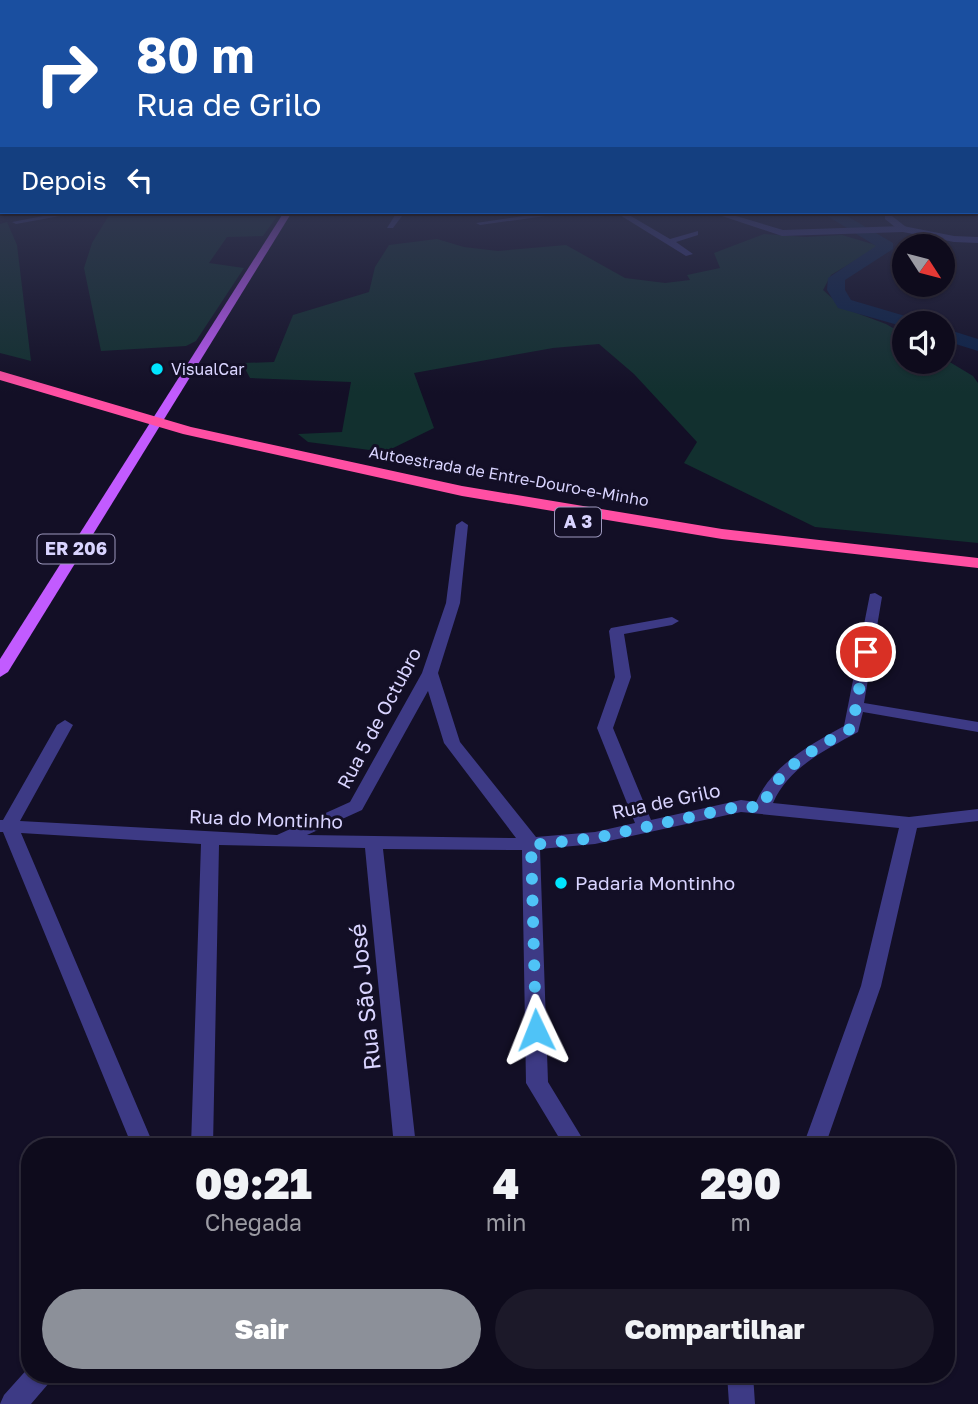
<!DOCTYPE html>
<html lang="pt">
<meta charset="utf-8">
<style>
:root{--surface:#0e0b1c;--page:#1c1929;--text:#f1f3f6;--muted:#9b9ba3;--line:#2e2b3b;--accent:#8c9099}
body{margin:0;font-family:"Golos Text",sans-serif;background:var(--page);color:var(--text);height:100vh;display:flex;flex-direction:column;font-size:26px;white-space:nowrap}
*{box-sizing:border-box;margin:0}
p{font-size:23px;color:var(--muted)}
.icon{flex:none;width:38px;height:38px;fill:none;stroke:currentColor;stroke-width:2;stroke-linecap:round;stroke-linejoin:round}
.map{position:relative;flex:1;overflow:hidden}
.sheet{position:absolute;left:21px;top:1138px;width:934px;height:245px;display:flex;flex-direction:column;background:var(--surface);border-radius:28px;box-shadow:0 2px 5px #0004,0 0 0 2px var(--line)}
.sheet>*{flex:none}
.banner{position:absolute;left:0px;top:0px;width:978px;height:214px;box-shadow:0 2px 5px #0004,0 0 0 2px var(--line);background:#1a4fa0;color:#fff;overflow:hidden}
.needle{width:46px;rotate:126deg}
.tools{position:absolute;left:892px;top:234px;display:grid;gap:14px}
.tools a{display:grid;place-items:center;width:63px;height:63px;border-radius:50%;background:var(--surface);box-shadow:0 2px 5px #0004,0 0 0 2px var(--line);font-size:35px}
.pin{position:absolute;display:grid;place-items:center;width:60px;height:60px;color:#fff;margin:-30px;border:4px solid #fff;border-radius:50%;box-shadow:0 2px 7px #0007}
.me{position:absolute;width:77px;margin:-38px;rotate:358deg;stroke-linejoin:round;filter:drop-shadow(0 0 5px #0008)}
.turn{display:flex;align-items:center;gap:24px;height:147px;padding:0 21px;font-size:32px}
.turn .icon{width:91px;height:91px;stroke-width:2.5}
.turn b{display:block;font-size:49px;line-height:60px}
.then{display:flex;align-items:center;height:66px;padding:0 21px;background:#0003;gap:14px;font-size:26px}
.eta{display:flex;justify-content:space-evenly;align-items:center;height:119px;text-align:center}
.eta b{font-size:42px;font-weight:800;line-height:49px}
.primary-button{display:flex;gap:14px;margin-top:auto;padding:14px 21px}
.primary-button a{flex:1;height:80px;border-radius:42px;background:var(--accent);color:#fff;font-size:28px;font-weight:800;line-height:80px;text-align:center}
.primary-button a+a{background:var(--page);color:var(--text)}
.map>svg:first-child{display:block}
.green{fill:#12302f}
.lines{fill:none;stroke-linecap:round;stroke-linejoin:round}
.river{fill:#0c2248;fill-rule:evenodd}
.minor{fill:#3d3a85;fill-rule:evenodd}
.tertiary{fill:#3d3a85;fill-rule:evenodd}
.primary{fill:#c25bff;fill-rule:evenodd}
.motorway{fill:#ff4fa3;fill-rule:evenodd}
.route{stroke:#4fc3f7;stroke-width:12;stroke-dasharray:0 21.6}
.poi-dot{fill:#00e5ff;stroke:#130f26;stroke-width:2.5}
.labels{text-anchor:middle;stroke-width:6;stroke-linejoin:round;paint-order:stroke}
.far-poi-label{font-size:16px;fill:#d9d4ff;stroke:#130f26;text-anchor:start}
.far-street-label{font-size:16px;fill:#d9d4ff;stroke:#130f26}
.shield{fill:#130f26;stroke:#9e99be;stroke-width:2}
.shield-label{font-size:18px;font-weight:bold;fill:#d9d4ff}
.street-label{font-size:19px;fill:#d9d4ff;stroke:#130f26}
.poi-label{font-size:19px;fill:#d9d4ff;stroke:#130f26;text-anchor:start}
.near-street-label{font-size:23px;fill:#d9d4ff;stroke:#130f26}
</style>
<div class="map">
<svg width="978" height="1404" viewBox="0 0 978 1404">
<rect width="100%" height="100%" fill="#130f26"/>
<!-- green -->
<path class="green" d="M 111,212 L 280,212 L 263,236 L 227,237 L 209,263 L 244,268 L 196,341 L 186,346 L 101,351 L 84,268 L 92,243 Z
M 7,222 L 17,245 L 31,361 L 0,353 L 0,224 Z
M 764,234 L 806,237 L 842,235 L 879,246 L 831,275 L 823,290 L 843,308 L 886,324 L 905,335 L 905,362 L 943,362 L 943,358 L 973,376 L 978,383 L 978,543 L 815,527 L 684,463 L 697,442 L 634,374 L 599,344 L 553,348 L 414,373 L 434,428 L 385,452 L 308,442 L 298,434 L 342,432 L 351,382 L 250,378 L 242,363 L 274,362 L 293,315 L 369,292 L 375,267 L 389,245 L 437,239 L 464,247 L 498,251 L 566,245 L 625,278 L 665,283 L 690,280 L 687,275 L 720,268 L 714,253 Z"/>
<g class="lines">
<!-- river -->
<path class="river" d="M 821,212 L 840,212 L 893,243 L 893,249 L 845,280 L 845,290 L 851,300 L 912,318 L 913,324 L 905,324 L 905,327 L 838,308 L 827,290 L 828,278 L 876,246 Z
M 943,328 L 978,339 L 978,351 L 943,340 Z"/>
<!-- minor -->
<path class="minor" d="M 64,212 L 82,212 L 16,224 L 12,222 Z
M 397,212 L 405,212 L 393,228 L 387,228 Z
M 552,212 L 574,212 L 480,225 L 476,223 Z
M 615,212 L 624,212 L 670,239 L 698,231 L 698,235 L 676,242 L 693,254 L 686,256 Z
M 885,212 L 893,212 L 892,216 L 906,227 L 906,231 L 900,231 L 885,219 Z
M 462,521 L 468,525 L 460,603 L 438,673 L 460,742 L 536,837 L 595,832 L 635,823 L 597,728 L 615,677 L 609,631 L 611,628 L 672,617 L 679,621 L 672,625 L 624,634 L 631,677 L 613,728 L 651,820 L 741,800 L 756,802 C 773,764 810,745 844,726 L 870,594 L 875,593 L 882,597 L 864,703 L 978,722 L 978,732 L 863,712 L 858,732 C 825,750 788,768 773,803 L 909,817 L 978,809 L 978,821 L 917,828 L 881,986 L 825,1146 L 803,1146 L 861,986 L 899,828 L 741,812 L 595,844 L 540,849 L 548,1082 L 587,1146 L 564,1146 L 526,1083 L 522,850 L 383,849 L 416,1146 L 394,1146 L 365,848 L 219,845 L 213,1146 L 191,1146 L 201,844 L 21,833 L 154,1146 L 132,1146 L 3,832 L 0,832 L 0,820 L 3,820 L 57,725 L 65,720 L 73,725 L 20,821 L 277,835 L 350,802 L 422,673 L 446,603 L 456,525 ZM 428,691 L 444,743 L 516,838 L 307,835 L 362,810 Z
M 30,1366 L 30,1374 L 53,1374 L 49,1383 L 31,1404 L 0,1404 L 4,1395 Z
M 727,1374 L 753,1374 L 755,1404 L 729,1404 Z"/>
<!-- tertiary -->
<path class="tertiary" d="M 710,212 L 723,212 L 783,230 L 903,226 L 954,236 L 978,237 L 978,243 L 954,242 L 903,232 L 782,236 Z"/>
<!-- primary -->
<path class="primary" d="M 284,212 L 292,212 L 8,672 L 0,677 L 0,659 Z"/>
<!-- motorway -->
<path class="motorway" d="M 0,371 L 191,427 L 462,486 L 722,529 L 978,558 L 978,568 L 722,539 L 462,496 L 183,434 L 0,380 Z"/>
</g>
<!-- sky -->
<linearGradient id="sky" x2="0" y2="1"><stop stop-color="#0a0815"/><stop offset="0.5" stop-color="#333752"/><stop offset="1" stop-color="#333752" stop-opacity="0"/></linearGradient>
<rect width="978" height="393" fill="url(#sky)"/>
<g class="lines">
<!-- route -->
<path class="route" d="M 536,1030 L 531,845 L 595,838 L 741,806 L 762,808 C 777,767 816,748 852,728 L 866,652"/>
</g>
<!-- markers -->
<g class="poi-dot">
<circle cx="157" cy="369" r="7"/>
<circle cx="561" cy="883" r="7"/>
</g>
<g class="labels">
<!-- far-poi labels -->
<g class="far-poi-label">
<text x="171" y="375">VisualCar</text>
</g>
<!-- far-street labels -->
<g class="far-street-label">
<text transform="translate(509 476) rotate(10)" y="6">Autoestrada de Entre-Douro-e-Minho</text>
</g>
<!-- shield labels -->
<g class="shield">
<rect x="555" y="507.5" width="46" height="29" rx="5"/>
<rect x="37.5" y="534.5" width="77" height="29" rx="5"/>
</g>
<g class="shield-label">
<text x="578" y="528">A 3</text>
<text x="76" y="555">ER 206</text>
</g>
<!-- street labels -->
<g class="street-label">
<text transform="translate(379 718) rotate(-62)" y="7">Rua 5 de Octubro</text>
<text transform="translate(666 801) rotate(-12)" y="7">Rua de Grilo</text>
<text transform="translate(266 819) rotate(2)" y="7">Rua do Montinho</text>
</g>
<!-- poi labels -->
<g class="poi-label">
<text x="575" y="890">Padaria Montinho</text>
</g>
<!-- near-street labels -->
<g class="near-street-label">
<text transform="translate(365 997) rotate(-96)" y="8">Rua São José</text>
</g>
</g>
</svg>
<div class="tools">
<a><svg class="needle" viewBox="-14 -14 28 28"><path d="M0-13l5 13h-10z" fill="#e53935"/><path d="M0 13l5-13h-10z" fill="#9b9ba3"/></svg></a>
<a><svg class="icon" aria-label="sound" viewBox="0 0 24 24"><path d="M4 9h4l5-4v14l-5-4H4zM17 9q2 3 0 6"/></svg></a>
</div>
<div class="pin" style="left:866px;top:652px;background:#d93025"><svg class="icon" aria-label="arrive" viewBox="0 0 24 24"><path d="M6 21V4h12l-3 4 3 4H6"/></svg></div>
<svg class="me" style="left:536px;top:1030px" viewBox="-20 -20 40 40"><path d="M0-17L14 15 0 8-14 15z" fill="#4fc3f7" stroke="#fff" stroke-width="4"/></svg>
<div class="banner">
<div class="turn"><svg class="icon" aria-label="right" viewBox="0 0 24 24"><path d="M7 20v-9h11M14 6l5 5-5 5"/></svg><div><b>80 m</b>Rua de Grilo</div></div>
<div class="then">Depois<svg class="icon" aria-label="left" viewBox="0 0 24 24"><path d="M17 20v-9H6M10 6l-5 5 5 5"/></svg></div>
</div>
<section class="sheet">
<div class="eta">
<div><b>09:21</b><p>Chegada</p></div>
<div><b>4</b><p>min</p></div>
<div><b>290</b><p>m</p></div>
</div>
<div class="primary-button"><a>Sair</a><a>Compartilhar</a></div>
</section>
</div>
